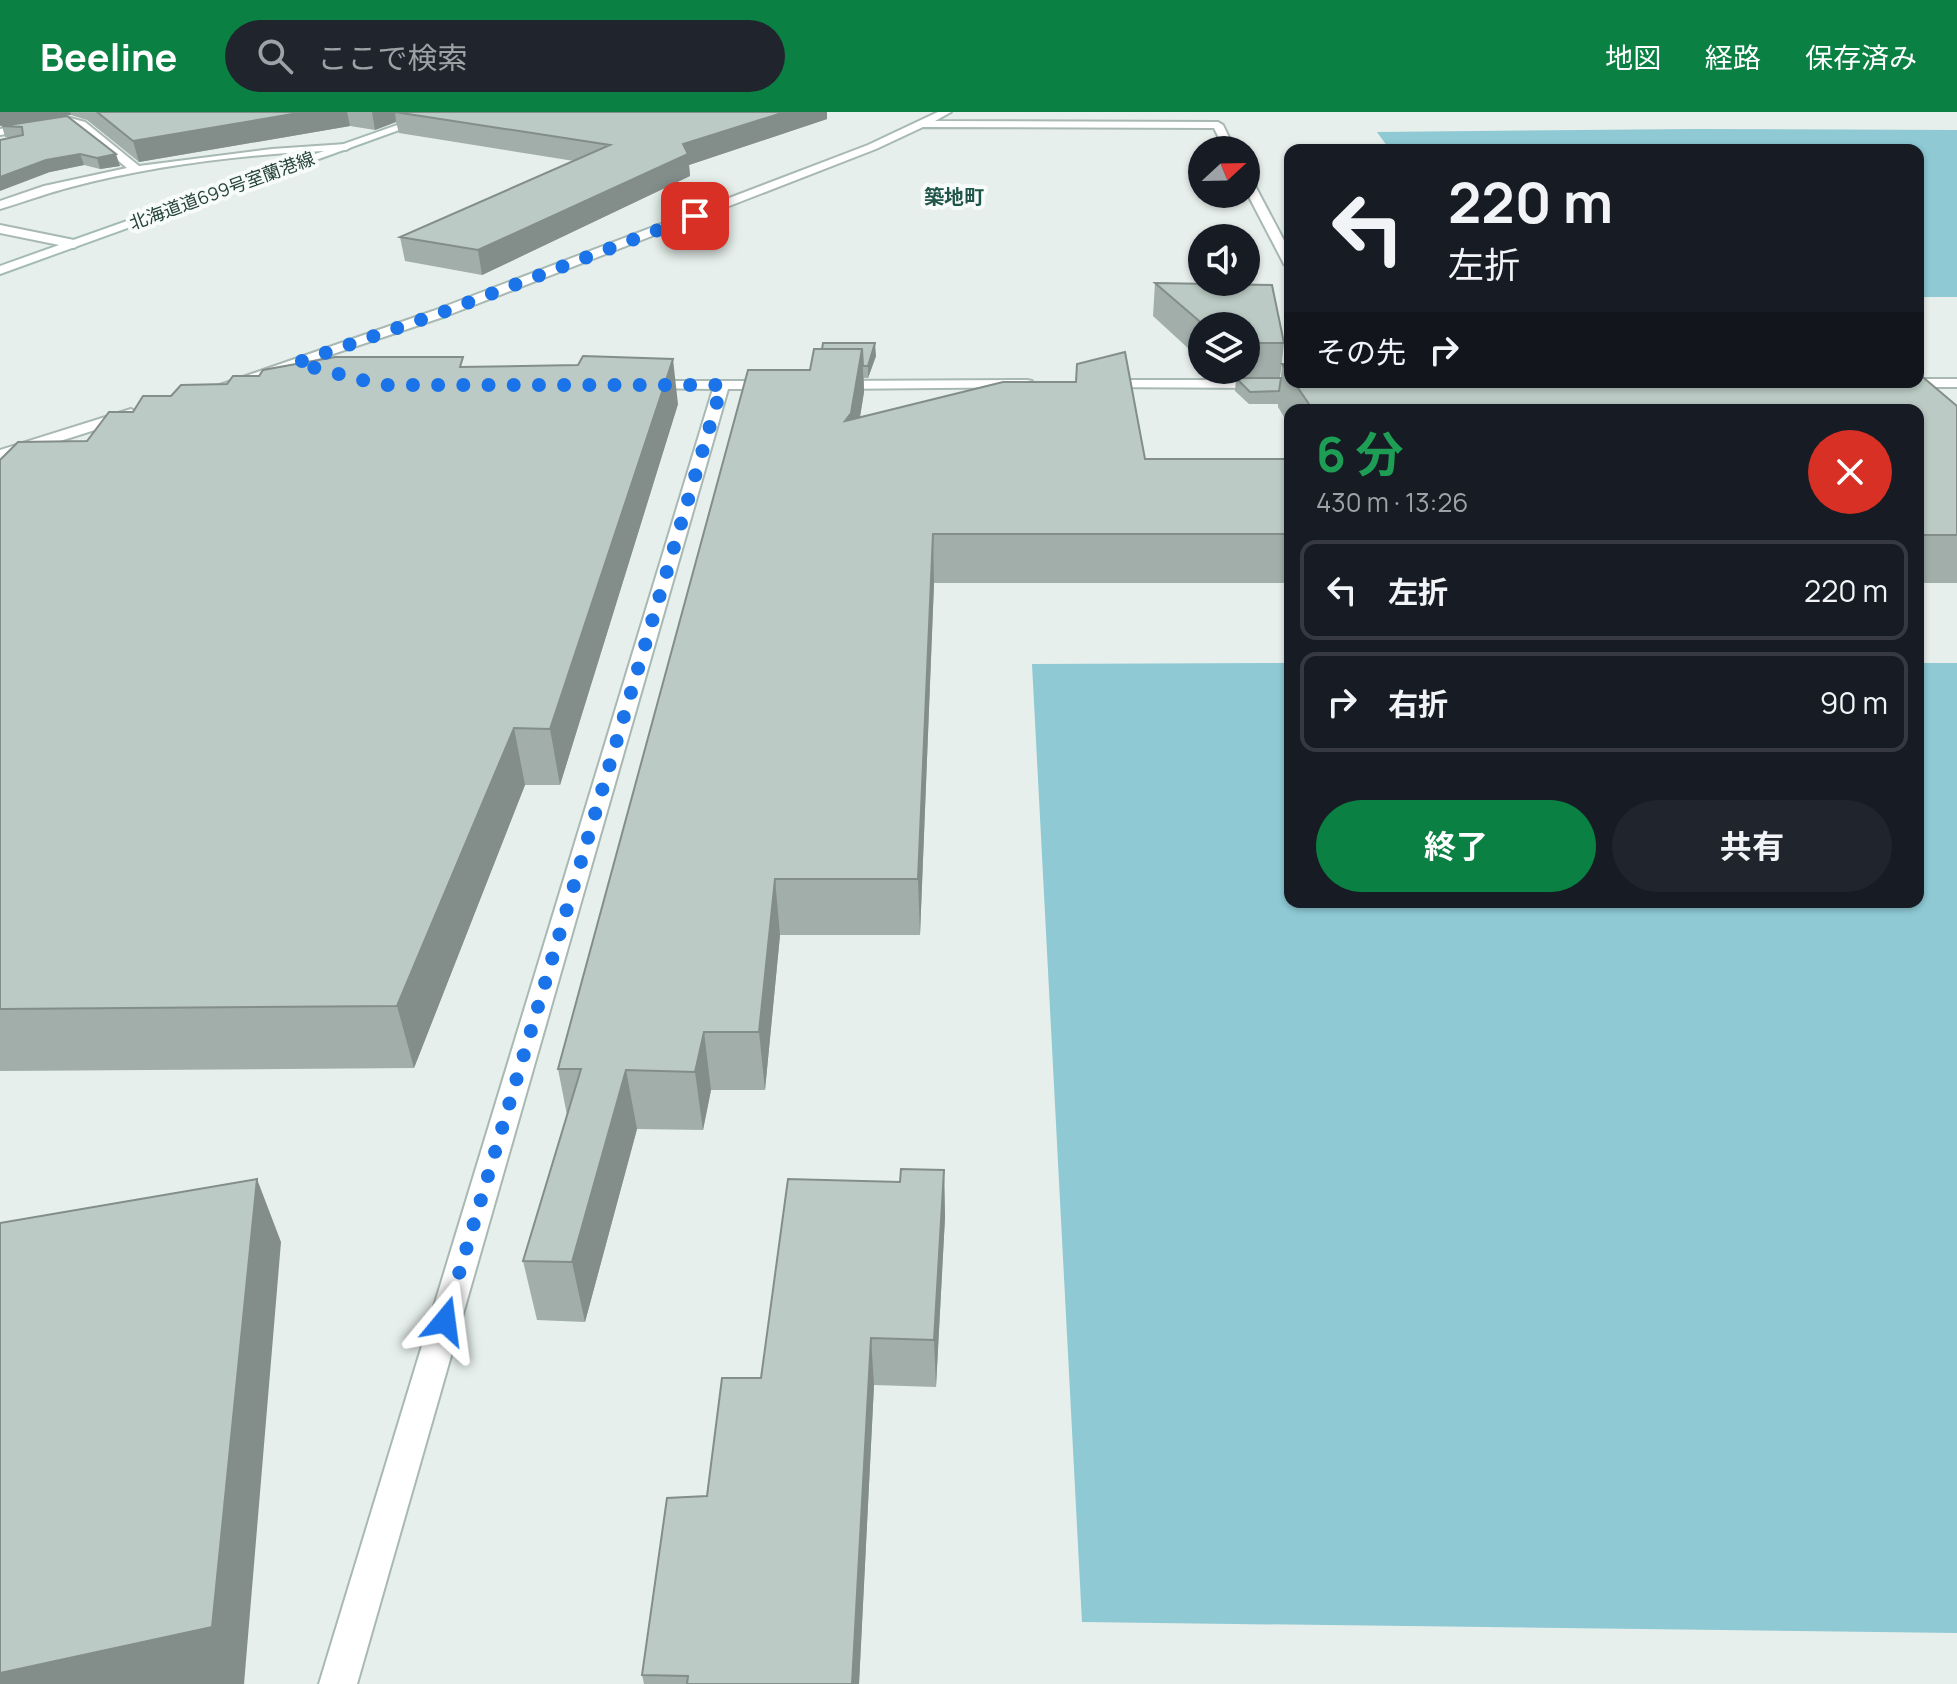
<!DOCTYPE html>
<html lang="ja">
<meta charset="utf-8">
<style>
:root{--surface:#171b24;--page:#20242c;--text:#f1f3f6;--muted:#9ea1a6;--line:#363941;--accent:#0b8043}
body{margin:0;font-family:Manrope,"Noto Sans JP",sans-serif;background:var(--page);color:var(--text);height:100vh;display:flex;flex-direction:column;font-size:30px;white-space:nowrap}
*{box-sizing:border-box;margin:0}
p{font-size:26px;color:var(--muted)}
.icon{flex:none;width:44px;height:44px;fill:none;stroke:currentColor;stroke-width:2;stroke-linecap:round;stroke-linejoin:round}
.map{position:relative;flex:1;overflow:hidden}
.drawer{position:absolute;left:1284px;top:292px;width:640px;height:504px;display:flex;flex-direction:column;background:var(--surface);border-radius:16px;box-shadow:0 2px 6px #0004}
.drawer>*{flex:none}
.guide{position:absolute;left:1284px;top:32px;width:640px;height:244px;border-radius:16px;box-shadow:0 2px 6px #0004;background:#171b24;color:var(--text);overflow:hidden}
.needle{width:52px;rotate:68deg}
.tools{position:absolute;left:1188px;top:24px;display:grid;gap:16px}
.tools a{display:grid;place-items:center;width:72px;height:72px;border-radius:50%;background:var(--surface);box-shadow:0 2px 6px #0004;font-size:40px}
.pin{position:absolute;display:grid;place-items:center;width:68px;height:68px;color:#fff;margin:-34px;border-radius:16px;box-shadow:0 4px 12px #0006}
.me{position:absolute;width:88px;margin:-44px;rotate:16deg;stroke-linejoin:round;filter:drop-shadow(0 0 6px #0008)}
.turn{display:flex;align-items:center;gap:28px;height:168px;padding:0 32px;font-size:36px}
.turn .icon{width:104px;height:104px;stroke-width:2.5}
.turn b{display:block;font-size:56px;line-height:68px}
.then{display:flex;align-items:center;height:76px;padding:0 32px;background:#0003;gap:16px;font-size:30px}
.round{display:grid;place-items:center;flex:none;width:84px;height:84px;border-radius:42px;background:var(--page)}
.overview{display:flex;align-items:center;justify-content:space-between;height:136px;padding:0 32px}
h1{font-size:48px;font-weight:700;line-height:60px;color:#1e9e55}
.cta{display:flex;gap:16px;margin-top:auto;padding:16px 32px}
.cta a{flex:1;height:92px;border-radius:48px;background:var(--accent);color:#fff;font-size:32px;font-weight:700;line-height:92px;text-align:center}
.cta a+a{background:var(--page);color:var(--text)}
ul{padding:0;list-style:none}
li{display:flex;align-items:center;gap:24px;height:100px;margin:0 16px 12px;padding:0 16px;border:4px solid var(--line);border-radius:16px}
li div{flex:1}
li b{display:block;font-size:30px}
li em{font-style:normal}
header{display:flex;align-items:center;gap:48px;box-sizing:border-box;height:112px;padding:0 40px;background:var(--accent);color:#fff}
header strong{font-size:38px}
nav{display:flex;gap:44px;margin-inline-start:auto;font-size:28px}
.search{width:560px;height:72px;background:var(--page);display:flex;align-items:center;gap:20px;box-sizing:border-box;padding:0 28px;border-radius:44px;color:var(--muted);font-size:30px}
.map>svg:first-child{display:block}
.water{fill:#8ec9d4}
.lines{fill:none;stroke-linecap:round;stroke-linejoin:round}
.street-casing{stroke:#a8b8b2;stroke-width:4}
.secondary-casing{stroke:#a4bbb3;stroke-width:4}
.street{fill:#fff;fill-rule:evenodd}
.secondary{fill:#fff;fill-rule:evenodd}
.wall{fill:#a1aea9}
.shaded-wall{fill:#838d89}
.building{fill:#bbcac4;stroke:#838d89;stroke-width:2}
.route{stroke:#1a73e8;stroke-width:14;stroke-dasharray:0 25.2}
.labels{text-anchor:middle;stroke-width:8;stroke-linejoin:round;paint-order:stroke}
.far-street-label{font-size:18px;fill:#24423a;stroke:#f7fbf9}
.far-neighbourhood-label{font-size:20px;font-weight:bold;fill:#1f5548;stroke:#f7fbf9}
</style>
<header>
<strong>Beeline</strong>
<div class="search"><svg class="icon" aria-label="search" viewBox="0 0 24 24"><circle cx="10" cy="10" r="6"/><path d="M15 15l6 6"/></svg>ここで検索</div>
<nav><a>地図</a><a>経路</a><a>保存済み</a></nav>
</header>
<div class="map">
<svg width="1957" height="1572" viewBox="0 0 1957 1572">
<rect width="100%" height="100%" fill="#e6efeb"/>
<!-- water -->
<path class="water" d="M 1694,17 L 1957,18 L 1957,185 L 1918,185 L 1918,38 L 1390,38 L 1377,20 Z
M 1290,551 L 1290,790 L 1918,790 L 1918,551 L 1957,551 L 1957,1521 L 1082,1510 L 1032,552 Z"/>
<g class="lines">
<defs>
<path id="street" d="M 938,0 L 951,0 L 935,9 L 1218,10 L 1223,13 L 1235,38 L 1225,38 L 1214,16 L 923,15 L 876,37 L 443,205 L 229,277 L 219,277 L 217,274 L 433,199 L 868,33 Z
M 70,6 L 85,10 L 139,54 L 272,37 L 346,32 L 351,35 L 346,38 C 255,41 159,52 71,75 C 47,81 24,90 0,97 L 0,89 L 44,74 L 127,56 L 77,14 L 70,12 L 0,23 L 0,17 Z
M 1246,65 L 1252,68 L 1290,140 L 1290,156 L 1284,152 L 1246,79 Z
M 0,113 L 74,128 L 80,132 L 74,136 L 0,121 Z
M 1918,267 L 1957,267 L 1957,275 L 1896,275 L 1889,271 L 1918,270 Z
M 1027,268 L 1032,269 L 1032,275 L 832,277 L 825,273 L 832,269 Z
M 1100,268 L 1267,268 L 1274,272 L 1267,276 L 1095,275 L 1095,269 Z
M 644,269 L 775,269 L 782,273 L 775,277 L 728,277 L 357,1572 L 319,1572 L 713,277 L 639,276 L 639,270 Z
M 131,297 L 139,302 L 136,305 L 0,348 L 0,338 Z"/>
<path id="secondary" d="M 434,0 L 449,0 L 0,162 L 0,154 Z"/>
</defs>
<!-- street casing -->
<use href="#street" class="street-casing"/>
<!-- secondary casing -->
<use href="#secondary" class="secondary-casing"/>
<!-- street -->
<use href="#street" class="street"/>
<!-- secondary -->
<use href="#secondary" class="secondary"/>
</g>
<!-- wall -->
<path class="wall" d="M 0,0 L 827,0 L 827,7 L 689,53 L 690,64 L 482,163 L 405,149 L 400,125 L 574,49 L 399,21 L 396,10 L 375,18 L 350,14 L 139,50 L 87,8 L 71,3 Z
M 67,4 L 120,54 L 100,57 L 84,53 L 50,60 L 12,26 L 5,25 L 2,14 Z
M 1155,171 L 1284,231 L 1280,266 L 1281,266 L 1282,252 L 1290,252 L 1290,270 L 1918,270 L 1957,294 L 1957,471 L 1918,471 L 1918,298 L 1290,298 L 1290,315 L 1278,295 L 1278,292 L 1249,292 L 1235,279 L 1236,267 L 1221,267 L 1212,258 L 1246,258 L 1246,214 L 1202,214 L 1202,249 L 1153,204 Z
M 876,244 L 868,266 L 864,266 L 864,280 L 860,306 L 1145,347 L 1290,347 L 1290,471 L 934,471 L 920,823 L 780,823 L 765,978 L 711,978 L 703,1018 L 637,1017 L 585,1210 L 537,1208 L 523,1149 L 567,1003 L 558,957 L 810,258 Z
M 465,255 L 678,292 L 560,673 L 525,673 L 414,956 L 0,959 L 0,348 L 87,329 L 133,300 L 171,284 L 259,264 Z
M 944,1058 L 945,1105 L 936,1275 L 874,1273 L 859,1572 L 644,1572 L 642,1563 L 761,1266 L 900,1070 Z"/>
<!-- shaded-wall -->
<path class="shaded-wall" d="M 0,0 L 70,0 L 71,3 L 0,14 Z
M 304,0 L 347,0 L 350,14 L 139,50 L 133,29 Z
M 372,0 L 425,0 L 395,0 L 396,10 L 375,18 Z
M 785,0 L 827,0 L 827,7 L 689,53 L 690,64 L 482,163 L 478,138 L 683,32 Z
M 80,42 L 84,53 L 50,60 L 0,79 L 0,65 L 46,48 Z
M 116,42 L 120,54 L 100,57 L 97,46 Z
M 875,231 L 876,244 L 868,266 L 868,254 Z
M 862,237 L 864,280 L 853,346 L 845,309 Z
M 673,247 L 678,292 L 560,673 L 550,617 Z
M 933,422 L 934,471 L 920,823 L 918,767 Z
M 514,616 L 525,673 L 414,956 L 397,894 Z
M 775,767 L 780,823 L 765,978 L 759,920 Z
M 704,920 L 711,978 L 703,1018 L 695,960 Z
M 626,958 L 637,1017 L 585,1210 L 572,1150 Z
M 944,1058 L 945,1105 L 936,1275 L 934,1228 Z
M 257,1067 L 281,1130 L 244,1572 L 0,1572 L 0,1561 Z
M 871,1226 L 874,1273 L 859,1572 L 852,1572 Z"/>
<!-- building -->
<path class="building" d="M 97,0 L 304,0 L 133,29 Z
M 395,0 L 785,0 L 683,32 L 688,42 L 478,138 L 400,125 L 610,33 Z
M 67,4 L 116,42 L 97,46 L 80,42 L 46,48 L 0,65 L 0,28 L 23,23 L 22,15 L 2,14 Z
M 1155,171 L 1272,173 L 1284,231 L 1246,231 L 1246,214 L 1205,214 Z
M 823,231 L 875,231 L 868,254 L 863,254 L 862,237 L 822,237 Z
M 814,237 L 862,237 L 851,301 L 845,309 L 1003,270 L 1076,270 L 1077,252 L 1125,240 L 1145,347 L 1290,347 L 1290,422 L 933,422 L 918,767 L 775,767 L 759,920 L 704,920 L 695,960 L 626,958 L 572,1150 L 523,1149 L 581,957 L 558,957 L 748,258 L 810,258 Z
M 583,244 L 673,247 L 550,617 L 514,616 L 397,894 L 0,897 L 0,348 L 18,330 L 87,329 L 109,300 L 133,300 L 143,284 L 171,284 L 181,273 L 227,272 L 233,264 L 259,264 L 263,258 L 335,245 L 463,245 L 460,255 L 578,253 Z
M 1282,252 L 1290,252 L 1290,263 Z
M 1918,261 L 1957,294 L 1957,423 L 1918,423 L 1918,298 L 1313,298 L 1294,270 L 1918,270 Z
M 1236,266 L 1281,266 L 1279,279 L 1250,280 Z
M 901,1057 L 944,1058 L 934,1228 L 871,1226 L 852,1572 L 687,1572 L 688,1564 L 642,1563 L 667,1386 L 707,1384 L 722,1266 L 761,1266 L 788,1067 L 900,1070 Z
M 257,1067 L 212,1515 L 0,1561 L 0,1111 Z"/>
<g class="lines">
<!-- route -->
<path class="route" d="M 445,1209 L 722,273 L 381,273 L 296,251 L 438,202 L 695,104"/>
</g>
<g class="labels">
<!-- far-street labels -->
<g class="far-street-label">
<text transform="translate(222 79) rotate(-20)" y="6">北海道道699号室蘭港線</text>
</g>
<!-- far-neighbourhood labels -->
<g class="far-neighbourhood-label">
<text x="954" y="92">築地町</text>
</g>
</g>
</svg>
<div class="tools">
<a><svg class="needle" viewBox="-14 -14 28 28"><path d="M0-13l5 13h-10z" fill="#e53935"/><path d="M0 13l5-13h-10z" fill="#9ea1a6"/></svg></a>
<a><svg class="icon" aria-label="sound" viewBox="0 0 24 24"><path d="M4 9h4l5-4v14l-5-4H4zM17 9q2 3 0 6"/></svg></a>
<a><svg class="icon" aria-label="layers" viewBox="0 0 24 24"><path d="M12 4l9 5-9 5-9-5zM3 14l9 5 9-5"/></svg></a>
</div>
<div class="pin" style="left:695px;top:104px;background:#d93025"><svg class="icon" aria-label="arrive" viewBox="0 0 24 24"><path d="M6 21V4h12l-3 4 3 4H6"/></svg></div>
<svg class="me" style="left:445px;top:1209px" viewBox="-20 -20 40 40"><path d="M0-17L14 15 0 8-14 15z" fill="#1a73e8" stroke="#fff" stroke-width="4"/></svg>
<div class="guide">
<div class="turn"><svg class="icon" aria-label="left" viewBox="0 0 24 24"><path d="M17 20v-9H6M10 6l-5 5 5 5"/></svg><div><b>220 m</b>左折</div></div>
<div class="then">その先<svg class="icon" aria-label="right" viewBox="0 0 24 24"><path d="M7 20v-9h11M14 6l5 5-5 5"/></svg></div>
</div>
<section class="drawer">
<div class="overview"><div><h1>6 分</h1><p>430 m · 13:26</p></div><a class="round" style="background:#d93025;color:#fff"><svg class="icon" aria-label="close" viewBox="0 0 24 24"><path d="M6 6l12 12M18 6L6 18"/></svg></a></div>
<ul>
<li><svg class="icon" aria-label="left" viewBox="0 0 24 24"><path d="M17 20v-9H6M10 6l-5 5 5 5"/></svg><div><b>左折</b></div><em>220 m</em></li>
<li><svg class="icon" aria-label="right" viewBox="0 0 24 24"><path d="M7 20v-9h11M14 6l5 5-5 5"/></svg><div><b>右折</b></div><em>90 m</em></li>
</ul>
<div class="cta"><a>終了</a><a>共有</a></div>
</section>
</div>
